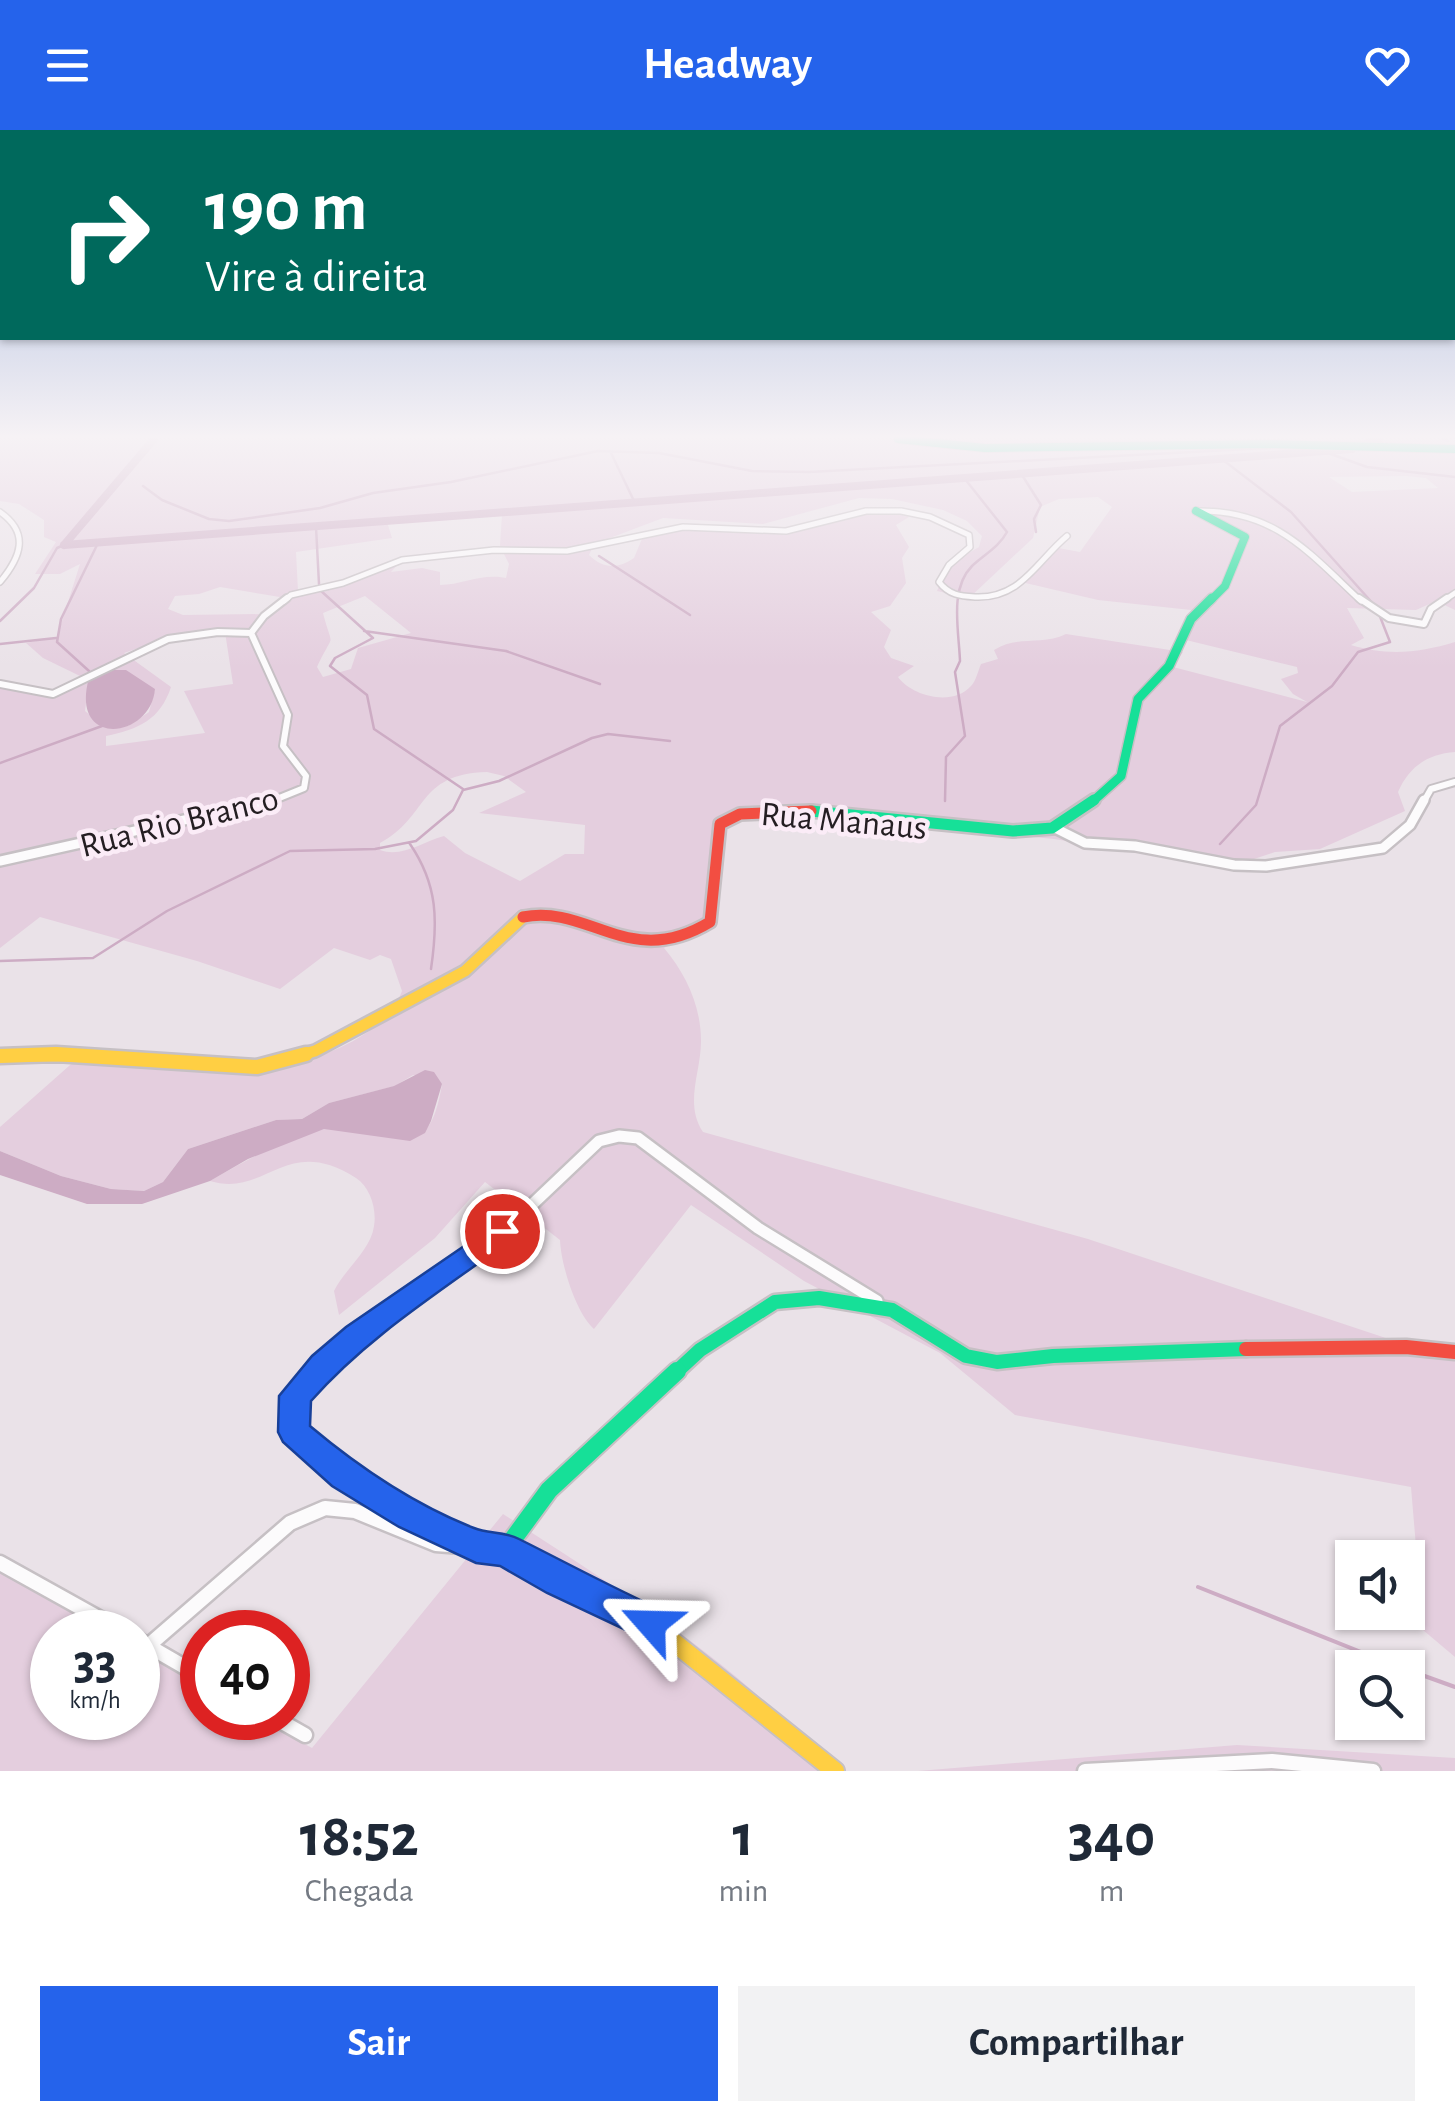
<!DOCTYPE html>
<html lang="pt">
<meta charset="utf-8">
<style>
:root{--surface:#fff;--page:#f2f2f3;--text:#1f2937;--muted:#747a83;--accent:#2563eb}
body{margin:0;font-family:"Alegreya Sans",sans-serif;background:var(--page);color:var(--text);height:100vh;display:flex;flex-direction:column;font-size:38px;white-space:nowrap}
*{box-sizing:border-box;margin:0}
p{font-size:32px;color:var(--muted)}
.icon{flex:none;width:55px;height:55px;fill:none;stroke:currentColor;stroke-width:2;stroke-linecap:round;stroke-linejoin:round}
.map{position:relative;height:1641px;overflow:hidden}
.sheet{display:flex;flex-direction:column;background:var(--surface);flex:1}
.sheet>*{flex:none}
.banner{position:absolute;left:0px;top:0px;width:1455px;height:210px;box-shadow:0 2px 8px #0004;background:#00695c;color:#fff;overflow:hidden}
.controls{position:absolute;left:1335px;top:1410px;display:grid;gap:20px}
.controls a{display:grid;place-items:center;width:90px;height:90px;border-radius:0px;background:var(--surface);box-shadow:0 2px 8px #0004;font-size:50px}
.speed{position:absolute;left:30px;top:1480px;display:flex;gap:20px;font-size:50px;font-weight:700;text-align:center}
.speed>*{display:grid;place-content:center;width:130px;height:130px;border-radius:50%;background:var(--surface);box-shadow:0 2px 8px #0004;line-height:1}
.speed small{font-size:25px;font-weight:400}
.speed .limit{border:15px solid #d22;background:#fff;color:#111}
.pin{position:absolute;display:grid;place-items:center;width:85px;height:85px;color:#fff;margin:-42px;border:5px solid #fff;border-radius:50%;box-shadow:0 2px 10px #0007}
.me{position:absolute;width:110px;margin:-55px;rotate:295deg;stroke-linejoin:round;filter:drop-shadow(0 0 8px #0008)}
.turn{display:flex;align-items:center;gap:35px;height:210px;padding:0 40px;font-size:45px}
.turn .icon{width:130px;height:130px;stroke-width:2.5}
.turn b{display:block;font-size:70px;line-height:85px}
.eta{display:flex;justify-content:space-evenly;align-items:center;height:170px;text-align:center}
.eta b{font-size:60px;font-weight:700;line-height:70px}
.cta{display:flex;gap:20px;margin-top:auto;padding:20px 40px}
.cta a{flex:1;height:115px;border-radius:0px;background:var(--accent);color:#fff;font-size:40px;font-weight:700;line-height:115px;text-align:center}
.cta a+a{background:var(--page);color:var(--text)}
header{display:flex;justify-content:space-between;align-items:center;height:130px;padding:0 40px;background:var(--accent);color:#fff;font-size:45px;font-weight:700}
.map>svg:first-child{display:block}
.green{fill:#e4cede;fill-rule:evenodd}
.water{fill:#cdacc4}
.lines{fill:none;stroke-linecap:round;stroke-linejoin:round}
.stream-far1{stroke:#cdacc4;stroke-width:2.5}
.stream{stroke:#cdacc4;stroke-width:4}
.canal{stroke:#cdacc4;stroke-width:8}
.street-far4-casing{stroke:#c6c0c4;stroke-width:8}
.street-far3-casing{stroke:#c6c0c4;stroke-width:10}
.street-far2-casing{stroke:#c6c0c4;stroke-width:14}
.street-far1-casing{stroke:#c6c0c4;stroke-width:16}
.street-casing{stroke:#c6c0c4;stroke-width:19}
.fast-far4-casing{stroke:#c6c0c4;stroke-width:10}
.fast-far3-casing{stroke:#c6c0c4;stroke-width:12}
.fast-far2-casing{stroke:#c6c0c4;stroke-width:16}
.fast-far1-casing{stroke:#c6c0c4;stroke-width:19}
.fast-casing{stroke:#c6c0c4;stroke-width:22}
.slow-far2-casing{stroke:#c6c0c4;stroke-width:16}
.slow-far1-casing{stroke:#c6c0c4;stroke-width:19}
.slow-casing{stroke:#c6c0c4;stroke-width:22}
.jam-far1-casing{stroke:#c6c0c4;stroke-width:16}
.jam-casing{stroke:#c6c0c4;stroke-width:19}
.street-far4{stroke:#fcfbfc;stroke-width:5}
.street-far3{stroke:#fcfbfc;stroke-width:6}
.street-far2{stroke:#fcfbfc;stroke-width:9}
.street-far1{stroke:#fcfbfc;stroke-width:11}
.street{stroke:#fcfbfc;stroke-width:14}
.fast-far4{stroke:#16e098;stroke-width:8}
.fast-far3{stroke:#16e098;stroke-width:9}
.fast-far2{stroke:#16e098;stroke-width:11}
.fast-far1{stroke:#16e098;stroke-width:14}
.fast{stroke:#16e098;stroke-width:18}
.slow-far2{stroke:#ffcf43;stroke-width:11}
.slow-far1{stroke:#ffcf43;stroke-width:14}
.slow{stroke:#ffcf43;stroke-width:18}
.jam-far1{stroke:#f24e42;stroke-width:11}
.jam{stroke:#f24e42;stroke-width:14}
.route{fill:#2563eb;stroke:#184099;stroke-width:2.5}
.labels{text-anchor:middle;stroke-width:9;stroke-linejoin:round;paint-order:stroke}
.street-label{font-size:35px;fill:#241e22;stroke:#fbecf7}
</style>
<header><svg class="icon" aria-label="menu" viewBox="0 0 24 24"><path d="M4 6h16M4 12h16M4 18h16"/></svg>Headway<svg class="icon" aria-label="heart" viewBox="0 0 24 24"><path d="M12 20l-8-8c-3-5 5-10 8-4 3-6 11-1 8 4z"/></svg></header>
<div class="map">
<svg width="1455" height="1641" viewBox="0 0 1455 1641">
<rect width="100%" height="100%" fill="#eae2e8"/>
<!-- green -->
<path class="green" d="M 0,309 L 1455,309 L 1455,480 L 1436,471 L 1416,480 L 1347,478 L 1364,508 L 1351,515 C 1387,526 1419,523 1455,512 L 1455,622 C 1427,624 1409,637 1398,662 L 1405,681 L 1320,719 L 1275,722 L 1245,732 L 1209,733 L 1054,709 L 841,688 L 740,684 L 716,692 L 711,793 L 664,818 C 686,844 701,876 701,911 C 701,943 684,973 703,1002 L 1088,1109 L 1455,1231 L 1455,1527 L 1423,1500 L 1411,1357 L 1015,1285 L 940,1223 L 804,1151 L 691,1075 L 594,1199 C 576,1183 561,1135 560,1110 L 485,1052 L 435,1108 L 339,1185 L 334,1161 C 344,1140 371,1120 374,1096 C 377,1079 370,1057 356,1048 C 285,1003 267,1068 210,1051 C 238,1035 293,1003 324,999 C 384,991 427,1049 442,954 L 413,945 L 395,956 L 329,973 L 302,989 L 276,990 L 188,1019 L 163,1052 L 144,1061 L 111,1059 L 61,1046 L 0,1021 L 0,997 L 78,928 L 303,931 C 339,921 388,899 402,861 L 391,829 L 380,825 L 370,830 L 334,818 L 280,859 L 197,831 L 40,787 L 0,818 L 0,554 L 56,568 L 80,546 L 43,528 L 26,513 L 57,507 L 80,434 L 60,444 L 35,444 L 56,412 L 44,407 L 44,390 L 19,374 L 0,371 ZM 1406,346 L 1426,348 L 1438,358 L 1352,362 L 1329,347 ZM 1098,367 L 1112,377 L 1080,422 L 1053,417 L 1017,451 L 1098,470 L 1191,480 L 1186,510 L 1297,537 L 1298,543 L 1281,549 L 1293,564 L 1307,572 L 1173,537 L 1183,522 L 1066,504 C 1041,516 1018,505 994,520 L 998,529 L 981,534 C 978,541 976,551 971,556 C 952,577 912,566 898,547 L 914,536 L 891,528 L 884,517 L 891,500 L 871,482 L 890,476 L 906,453 L 902,428 L 909,417 L 896,395 L 909,387 L 902,382 L 867,382 L 763,404 L 688,398 L 644,404 L 634,428 C 618,439 603,439 589,425 L 594,414 L 663,388 L 763,394 L 859,368 L 892,369 L 943,380 L 967,391 L 982,406 L 979,417 L 948,435 L 937,461 L 969,468 L 1033,408 L 1040,377 L 1059,369 ZM 502,384 L 500,416 L 509,434 L 506,448 C 481,443 463,455 440,455 L 440,442 L 422,438 L 391,442 L 400,432 L 344,454 L 298,461 L 296,422 L 392,408 L 387,392 ZM 220,457 L 286,468 L 265,484 L 183,485 L 168,479 L 175,466 L 199,464 ZM 365,466 L 411,503 L 358,518 L 351,539 L 323,547 L 317,537 C 335,498 333,522 323,483 ZM 185,502 L 225,502 L 233,554 L 184,561 L 205,603 L 106,616 L 106,606 C 139,599 160,590 171,557 L 124,523 ZM 89,548 L 155,559 L 149,582 L 128,596 L 105,597 L 85,581 ZM 487,642 L 504,646 L 526,662 L 479,683 L 585,695 L 584,724 L 565,724 L 520,751 L 465,723 L 444,706 C 422,712 402,728 380,720 L 380,713 C 429,687 416,644 487,642 Z
M 503,1384 C 612,1455 750,1540 831,1641 L 0,1641 L 0,1436 L 106,1502 L 52,1502 L 52,1588 L 138,1588 L 138,1520 L 202,1557 L 202,1588 L 257,1588 L 312,1618 Z
M 1237,1615 L 1455,1628 L 1455,1641 L 918,1641 Z"/>
<!-- water -->
<path class="water" d="M 110,540 L 126,540 L 155,559 C 151,609 69,619 89,548 Z
M 425,940 L 434,942 L 442,954 L 431,991 L 425,1003 L 410,1011 L 324,999 L 248,1029 L 210,1051 L 142,1074 L 87,1074 L 0,1045 L 0,1021 L 61,1046 L 111,1059 L 144,1061 L 163,1052 L 188,1019 L 276,990 L 302,989 L 329,973 L 394,956 Z"/>
<g class="lines">
<!-- stream-far1 -->
<path class="stream-far1" d="M 1443,309 L 1448,311
M 610,321 L 635,373
M 1328,323 L 1367,337 L 1455,347
M 1223,330 L 1291,382 L 1376,477
M 1022,345 L 1041,375 L 1034,389 L 1036,402
M 143,356 L 162,370 L 209,389 L 229,391 L 320,378 L 373,363 L 451,352 L 598,321 L 659,323 L 752,341 L 809,342 L 1285,317
M 316,397 L 319,454
M 599,426 L 690,485
M 320,460 L 373,508 L 335,528 L 330,536 L 367,565 L 374,599 L 463,659
M 0,491 L 34,458 L 57,418 L 64,415
M 364,501 L 506,521 L 600,554
M 0,514 L 56,508
M 89,541 L 57,512 L 61,489 L 98,413
M 0,633 L 102,596
M 945,671 L 946,627 L 965,606 L 955,542 L 960,531 C 959,501 949,459 972,436 C 985,424 999,417 1007,402 L 965,349
M 410,714 C 438,755 438,791 431,839
M 1220,714 L 1256,675 L 1280,596 L 1332,556 L 1358,522 L 1390,512 L 1379,484
M 0,831 L 93,828 L 167,781 L 290,721 L 375,719 L 416,711 L 453,680 L 463,660 L 499,651 L 592,608 L 608,604 L 670,611"/>
<!-- stream -->
<path class="stream" d="M 1198,1457 L 1401,1538
M 1408,1540 L 1455,1557"/>
<!-- canal -->
<path class="canal" d="M 1367,313 L 1379,309
M 64,415 L 1352,319
M 64,415 L 154,309"/>
<defs>
<path id="street-far4" d="M 1196,381 C 1275,379 1309,423 1361,471
M 0,382 C 30,403 21,427 0,452
M 284,471 L 291,465 L 343,453 L 402,430 L 494,420 L 567,421 L 683,397 L 786,401 L 866,381 L 901,381 L 930,387 L 969,405 L 970,417 L 949,435 L 939,452 C 949,465 960,466 975,467 C 1021,469 1036,432 1067,406
M 1443,471 L 1455,463"/>
<path id="street-far3" d="M 1359,468 L 1389,488 L 1424,494 L 1431,479 L 1447,468
M 251,503 L 264,486 L 287,468
M 251,503 L 288,585 L 283,616 L 306,646 L 304,658 L 267,673
M 0,554 L 53,564 L 168,509 L 218,502 L 251,503
M 1423,673 L 1431,659 L 1455,652"/>
<path id="street-far2" d="M 1053,697 L 1085,713 L 1135,716 L 1234,735 L 1266,736 L 1383,718 L 1410,695 L 1424,670
M 0,731 L 273,670"/>
<path id="street-far1" d="M 318,1244 L 357,1206 L 520,1086 L 599,1011 L 619,1006 L 638,1008 L 758,1098 L 877,1171"/>
<path id="street" d="M 321,1241 L 295,1266 L 294,1302 C 357,1356 421,1405 505,1420
M 0,1433 L 124,1502
M 138,1510 L 202,1547
M 148,1516 L 290,1393 L 325,1378 L 355,1381 L 436,1414 L 474,1417
M 275,1588 L 305,1605
M 1085,1641 L 1272,1631 L 1373,1641"/>
<path id="fast-far4" d="M 898,309 L 985,318 L 1266,314 L 1455,319
M 1196,381 L 1245,407 L 1225,456 L 1210,471"/>
<path id="fast-far3" d="M 1091,673 L 1121,646 L 1138,569 L 1169,536 L 1191,489 L 1212,468"/>
<path id="fast-far2" d="M 811,681 L 1013,701 L 1052,698 L 1094,670"/>
<path id="fast-far1" d="M 674,1244 L 700,1220 L 775,1172 L 819,1168 L 892,1180 L 966,1226 L 997,1232 L 1053,1226 L 1246,1219"/>
<path id="fast" d="M 520,1429 L 505,1420 L 549,1360 L 677,1241"/>
<path id="slow-far2" d="M 0,926 L 88,926
M 297,926 L 315,921 L 465,841 L 523,787"/>
<path id="slow-far1" d="M 0,926 L 56,924 L 257,937 L 306,924"/>
<path id="slow" d="M 520,1429 L 651,1494 L 835,1641"/>
<path id="jam-far1" d="M 523,787 C 590,774 629,841 710,792 L 720,694 L 740,684 L 811,681"/>
<path id="jam" d="M 1246,1219 L 1406,1217 L 1455,1222"/>
</defs>
<!-- street-far4 casing -->
<use href="#street-far4" class="street-far4-casing"/>
<!-- street-far3 casing -->
<use href="#street-far3" class="street-far3-casing"/>
<!-- street-far2 casing -->
<use href="#street-far2" class="street-far2-casing"/>
<!-- street-far1 casing -->
<use href="#street-far1" class="street-far1-casing"/>
<!-- street casing -->
<use href="#street" class="street-casing"/>
<!-- fast-far4 casing -->
<use href="#fast-far4" class="fast-far4-casing"/>
<!-- fast-far3 casing -->
<use href="#fast-far3" class="fast-far3-casing"/>
<!-- fast-far2 casing -->
<use href="#fast-far2" class="fast-far2-casing"/>
<!-- fast-far1 casing -->
<use href="#fast-far1" class="fast-far1-casing"/>
<!-- fast casing -->
<use href="#fast" class="fast-casing"/>
<!-- slow-far2 casing -->
<use href="#slow-far2" class="slow-far2-casing"/>
<!-- slow-far1 casing -->
<use href="#slow-far1" class="slow-far1-casing"/>
<!-- slow casing -->
<use href="#slow" class="slow-casing"/>
<!-- jam-far1 casing -->
<use href="#jam-far1" class="jam-far1-casing"/>
<!-- jam casing -->
<use href="#jam" class="jam-casing"/>
<!-- street-far4 -->
<use href="#street-far4" class="street-far4"/>
<!-- street-far3 -->
<use href="#street-far3" class="street-far3"/>
<!-- street-far2 -->
<use href="#street-far2" class="street-far2"/>
<!-- street-far1 -->
<use href="#street-far1" class="street-far1"/>
<!-- street -->
<use href="#street" class="street"/>
<!-- fast-far4 -->
<use href="#fast-far4" class="fast-far4"/>
<!-- fast-far3 -->
<use href="#fast-far3" class="fast-far3"/>
<!-- fast-far2 -->
<use href="#fast-far2" class="fast-far2"/>
<!-- fast-far1 -->
<use href="#fast-far1" class="fast-far1"/>
<!-- fast -->
<use href="#fast" class="fast"/>
<!-- slow-far2 -->
<use href="#slow-far2" class="slow-far2"/>
<!-- slow-far1 -->
<use href="#slow-far1" class="slow-far1"/>
<!-- slow -->
<use href="#slow" class="slow"/>
<!-- jam-far1 -->
<use href="#jam-far1" class="jam-far1"/>
<!-- jam -->
<use href="#jam" class="jam"/>
</g>
<!-- sky -->
<linearGradient id="sky" x2="0" y2="1"><stop stop-color="#9db1da"/><stop offset="0.57" stop-color="#f6f2f5"/><stop offset="1" stop-color="#f6f2f5" stop-opacity="0"/></linearGradient>
<rect width="1455" height="538" fill="url(#sky)"/>
<!-- route -->
<path class="route" d="M 502,1090 L 512,1093 L 516,1101 L 512,1109 C 443,1160 368,1206 311,1271 L 310,1296 C 360,1338 413,1374 474,1398 C 488,1404 504,1401 519,1409 C 567,1433 615,1459 664,1481 L 669,1494 L 664,1507 L 651,1512 L 547,1463 L 500,1436 L 476,1433 L 399,1397 L 332,1356 L 283,1312 L 278,1302 L 279,1266 L 312,1226 L 346,1197 Z"/>
<g class="labels">
<!-- street labels -->
<g class="street-label">
<text transform="translate(844 690) rotate(5)" y="12">Rua Manaus</text>
<text transform="translate(179 691) rotate(-14)" y="12">Rua Rio Branco</text>
</g>
</g>
</svg>
<div class="controls">
<a><svg class="icon" aria-label="sound" viewBox="0 0 24 24"><path d="M4 9h4l5-4v14l-5-4H4zM17 9q2 3 0 6"/></svg></a>
<a><svg class="icon" aria-label="search" viewBox="0 0 24 24"><circle cx="10" cy="10" r="6"/><path d="M15 15l6 6"/></svg></a>
</div>
<div class="speed"><div>33<small>km/h</small></div><div class="limit">40</div></div>
<div class="pin" style="left:502px;top:1101px;background:#d93025"><svg class="icon" aria-label="arrive" viewBox="0 0 24 24"><path d="M6 21V4h12l-3 4 3 4H6"/></svg></div>
<svg class="me" style="left:651px;top:1494px" viewBox="-20 -20 40 40"><path d="M0-17L14 15 0 8-14 15z" fill="#2563eb" stroke="#fff" stroke-width="4"/></svg>
<div class="banner">
<div class="turn"><svg class="icon" aria-label="right" viewBox="0 0 24 24"><path d="M7 20v-9h11M14 6l5 5-5 5"/></svg><div><b>190 m</b>Vire à direita</div></div>
</div>
</div>
<section class="sheet">
<div class="eta">
<div><b>18:52</b><p>Chegada</p></div>
<div><b>1</b><p>min</p></div>
<div><b>340</b><p>m</p></div>
</div>
<div class="cta"><a>Sair</a><a>Compartilhar</a></div>
</section>
